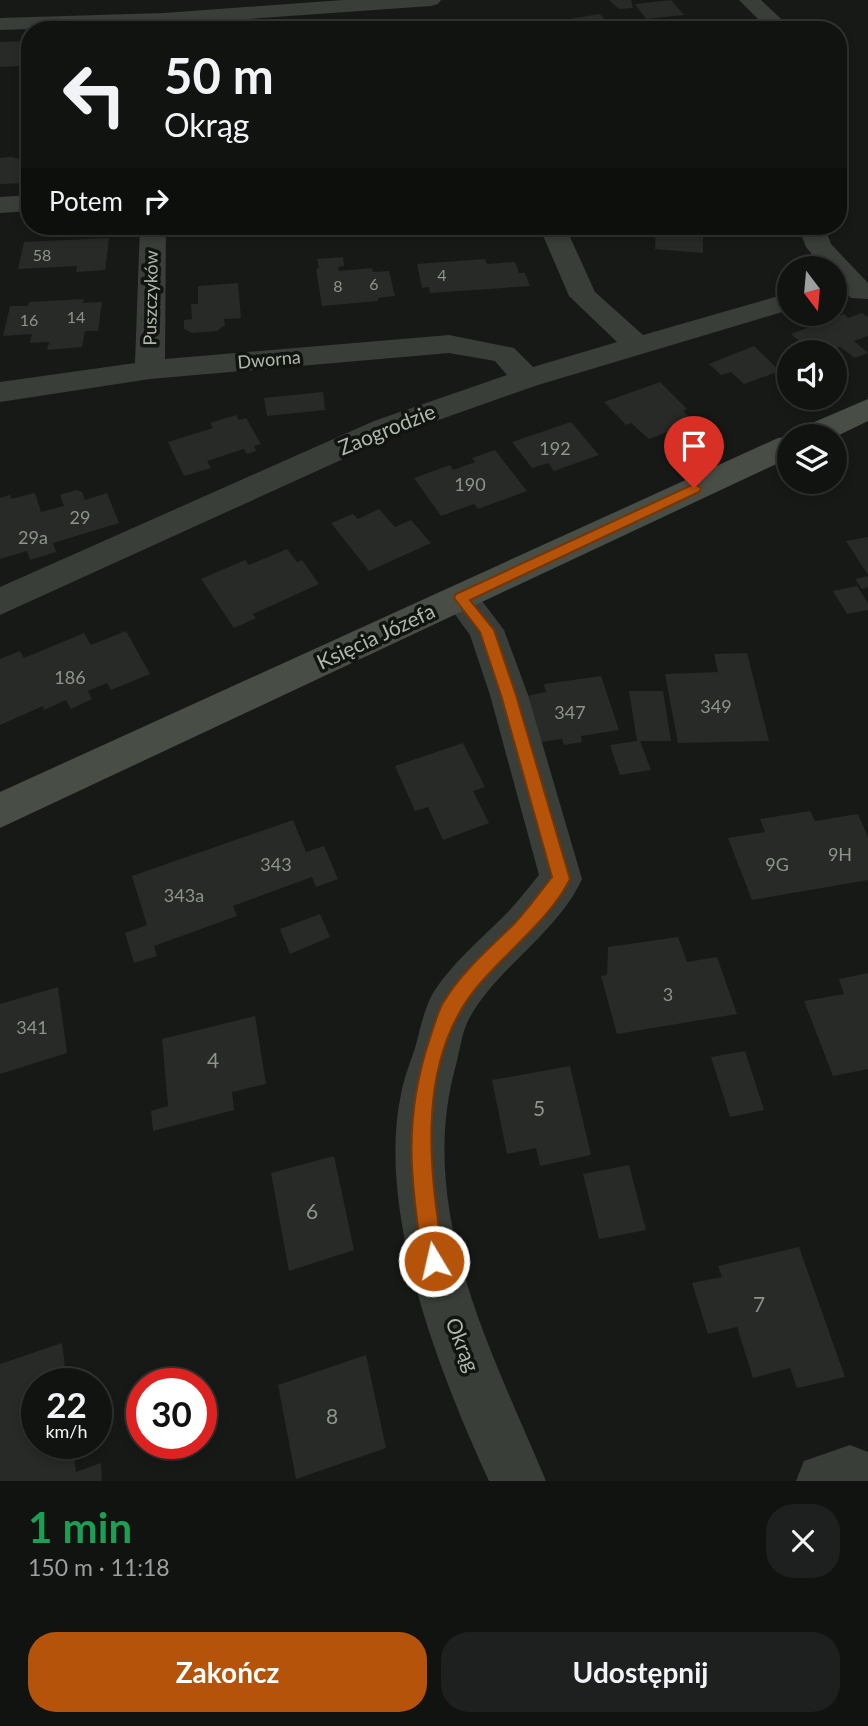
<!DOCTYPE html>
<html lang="pl">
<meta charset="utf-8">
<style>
:root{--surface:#111311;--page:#1e201f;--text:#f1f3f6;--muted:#9c9e9f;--line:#303231;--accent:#b45309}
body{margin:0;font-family:Lato,sans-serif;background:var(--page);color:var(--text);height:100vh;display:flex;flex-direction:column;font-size:26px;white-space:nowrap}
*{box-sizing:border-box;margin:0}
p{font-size:23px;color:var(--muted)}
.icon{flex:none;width:38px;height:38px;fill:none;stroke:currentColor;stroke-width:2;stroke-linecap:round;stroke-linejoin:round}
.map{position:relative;height:1481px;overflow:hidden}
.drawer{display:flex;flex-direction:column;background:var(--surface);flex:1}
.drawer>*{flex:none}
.top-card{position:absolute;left:21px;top:21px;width:826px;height:214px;border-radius:28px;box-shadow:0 4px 10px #0003,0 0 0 2px var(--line);background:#111311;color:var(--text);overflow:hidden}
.needle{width:46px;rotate:164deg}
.buttons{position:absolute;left:777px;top:256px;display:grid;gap:14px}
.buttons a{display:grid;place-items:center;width:70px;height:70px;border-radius:50%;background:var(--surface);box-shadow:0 4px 10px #0003,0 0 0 2px var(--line);font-size:35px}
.speed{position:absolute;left:21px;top:1368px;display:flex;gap:14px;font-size:35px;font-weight:700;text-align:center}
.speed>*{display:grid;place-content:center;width:91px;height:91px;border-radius:50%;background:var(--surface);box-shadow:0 4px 10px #0003,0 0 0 2px var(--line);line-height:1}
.speed small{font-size:18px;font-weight:400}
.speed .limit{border:10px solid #d22;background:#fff;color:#111}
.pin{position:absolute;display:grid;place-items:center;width:60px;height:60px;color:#fff;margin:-72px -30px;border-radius:50% 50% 50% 0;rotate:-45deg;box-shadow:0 0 7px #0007}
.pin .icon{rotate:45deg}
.me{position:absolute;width:77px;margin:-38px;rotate:351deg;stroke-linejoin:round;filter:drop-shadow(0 0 5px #0008)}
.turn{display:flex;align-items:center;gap:24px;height:147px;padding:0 28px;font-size:32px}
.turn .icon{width:91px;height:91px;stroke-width:2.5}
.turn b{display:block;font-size:49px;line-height:60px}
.then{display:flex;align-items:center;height:66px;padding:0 28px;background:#0003;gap:14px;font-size:26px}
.round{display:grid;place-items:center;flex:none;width:74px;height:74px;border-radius:28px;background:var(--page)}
.overview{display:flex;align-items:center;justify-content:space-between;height:119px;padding:0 28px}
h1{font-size:42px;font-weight:700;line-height:52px;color:#1e9e55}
.primary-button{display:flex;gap:14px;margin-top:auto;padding:14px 28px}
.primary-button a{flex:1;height:80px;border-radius:28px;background:var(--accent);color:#fff;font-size:28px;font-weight:700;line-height:80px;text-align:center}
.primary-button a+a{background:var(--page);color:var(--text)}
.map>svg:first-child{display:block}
.building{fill:#272a27}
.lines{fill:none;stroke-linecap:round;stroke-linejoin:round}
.street{fill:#393e38;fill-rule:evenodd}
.secondary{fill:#484e46;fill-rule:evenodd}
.route{fill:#b45309;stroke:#753606;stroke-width:2}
.labels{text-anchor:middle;stroke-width:7;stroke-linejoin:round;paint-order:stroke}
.far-number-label{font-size:16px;fill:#8d9589}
.far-street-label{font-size:18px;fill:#afb9aa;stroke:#121412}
.number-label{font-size:18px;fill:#8d9589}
.street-label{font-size:21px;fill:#afb9aa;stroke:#121412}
.near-number-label{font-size:21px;fill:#8d9589}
</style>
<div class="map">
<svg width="868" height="1481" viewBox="0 0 868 1481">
<rect width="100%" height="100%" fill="#171917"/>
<!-- building -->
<path class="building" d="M 609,0 L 631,0 L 633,8 L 619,9 Z
M 671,0 L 684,15 L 646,19 L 635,4 Z
M 600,14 L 613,29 L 532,30 L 530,26 L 560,24 L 557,21 Z
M 28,41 L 30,49 L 26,51 L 23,66 L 0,67 L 0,42 Z
M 11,157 L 30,161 L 30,183 L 0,184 L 0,158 Z
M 656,226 L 703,226 L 703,253 L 655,249 Z
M 109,238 L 105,270 L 76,272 L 77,266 L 18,269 L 24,242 Z
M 343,257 L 344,266 L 338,267 L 339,271 L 372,268 L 373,272 L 389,271 L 395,296 L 378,298 L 378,301 L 322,306 L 316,269 L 319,268 L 317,259 Z
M 485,259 L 487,264 L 515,262 L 519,273 L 525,273 L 530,286 L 430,293 L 429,287 L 422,288 L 417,264 Z
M 238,283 L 241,318 L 224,319 L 225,325 L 217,331 L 192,333 L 184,329 L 184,320 L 192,319 L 191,304 L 198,304 L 198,286 Z
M 84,299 L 83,303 L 102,302 L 98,331 L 85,331 L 82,347 L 47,350 L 49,342 L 30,343 L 32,334 L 3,336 L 10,306 L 28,306 L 29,302 Z
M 862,313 L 868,317 L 868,336 L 854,341 L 868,353 L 855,358 L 840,347 L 826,352 L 812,352 L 791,334 L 844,314 L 848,318 Z
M 754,346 L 780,371 L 744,384 L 731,372 L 721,375 L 709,364 Z
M 660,382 L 687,409 L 683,411 L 694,422 L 649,439 L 631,423 L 626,425 L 604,402 Z
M 323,392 L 325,410 L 267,416 L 264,398 Z
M 236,415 L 239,420 L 246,418 L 261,444 L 254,446 L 256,451 L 247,454 L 244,449 L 207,461 L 211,468 L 184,476 L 168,442 L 213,428 L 210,423 Z
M 571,422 L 599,455 L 554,471 L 548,463 L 532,468 L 512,442 Z
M 495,450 L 527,491 L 478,509 L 474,504 L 441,516 L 414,478 L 450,465 L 453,470 L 475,462 L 472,458 Z
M 76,490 L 82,492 L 85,500 L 107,493 L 119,523 L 53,543 L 56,552 L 30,560 L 27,551 L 0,559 L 0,498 L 10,495 L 11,499 L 35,493 L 41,512 L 64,506 L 60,495 Z
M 379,509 L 395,527 L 411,520 L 431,543 L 369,571 L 331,523 L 353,514 L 358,519 Z
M 868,537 L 868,575 L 846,541 Z
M 287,549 L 297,562 L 302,560 L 319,584 L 253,614 L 256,618 L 234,628 L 201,579 L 245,560 L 249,565 Z
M 868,576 L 868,587 L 862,589 L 855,579 Z
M 857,586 L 868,603 L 868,610 L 847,614 L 833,591 Z
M 126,631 L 150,674 L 111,690 L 107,683 L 88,691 L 92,699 L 71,709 L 66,700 L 44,710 L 43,706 L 0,725 L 0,659 L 20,651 L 24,658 L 84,633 L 91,645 Z
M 747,653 L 769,741 L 678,743 L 665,674 L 718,672 L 714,654 Z
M 601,676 L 619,730 L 581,736 L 582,742 L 564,745 L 562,739 L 535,743 L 522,697 L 546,692 L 544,684 Z
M 629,691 L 663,691 L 671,741 L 640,741 L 651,770 L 620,775 L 610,745 L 637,741 Z
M 463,743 L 485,787 L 473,791 L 489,823 L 443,840 L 428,807 L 415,811 L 395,766 Z
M 810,811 L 815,821 L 858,814 L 868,837 L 868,880 L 752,900 L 728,838 L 765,832 L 760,819 Z
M 293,820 L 306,852 L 324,846 L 338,879 L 316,887 L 312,877 L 233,906 L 237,916 L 154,946 L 157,956 L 134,963 L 125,933 L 147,925 L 132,876 Z
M 320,914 L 330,937 L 290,954 L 280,929 Z
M 678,937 L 687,962 L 717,957 L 737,1014 L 617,1034 L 601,976 L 607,975 L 608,947 Z
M 868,973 L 868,1069 L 833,1076 L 804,1001 L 844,994 L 839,979 Z
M 58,987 L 67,1053 L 0,1074 L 0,1004 Z
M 255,1016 L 266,1084 L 232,1092 L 234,1110 L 153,1131 L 151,1111 L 168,1106 L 162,1039 Z
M 745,1051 L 764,1110 L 730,1117 L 711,1057 Z
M 570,1066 L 591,1155 L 540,1166 L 536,1148 L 507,1154 L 492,1080 Z
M 334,1156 L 354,1250 L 289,1271 L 271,1173 Z
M 629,1165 L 646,1230 L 599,1239 L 583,1174 Z
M 799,1247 L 845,1377 L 797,1388 L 790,1368 L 753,1378 L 737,1327 L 708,1334 L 692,1283 L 722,1277 L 718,1266 Z
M 62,1343 L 67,1384 L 37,1384 L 37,1444 L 73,1444 L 76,1472 L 101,1463 L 102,1481 L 0,1481 L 0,1364 Z
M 366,1355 L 386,1448 L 296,1479 L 278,1385 Z"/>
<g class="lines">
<!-- street -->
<path class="street" d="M 343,0 L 441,0 L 438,4 L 431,6 L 164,25 L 0,30 L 0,18 L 164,13 Z
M 739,0 L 761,0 L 793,30 L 769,30 Z
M 30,195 L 30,211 L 0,213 L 0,197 Z
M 140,226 L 166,226 L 165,359 L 449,335 L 514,348 L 533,367 L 617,342 L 569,296 L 539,226 L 565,226 L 595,292 L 643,335 L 789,293 L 789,310 L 538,385 L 396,435 L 0,615 L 0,587 L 374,421 L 507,375 L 495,361 L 449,353 L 150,379 L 0,402 L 0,382 L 135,363 Z
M 798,226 L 824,226 L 831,244 L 868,283 L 868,299 L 851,298 L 835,280 L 835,268 L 823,268 L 806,247 Z
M 461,585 L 473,589 L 504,630 L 528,695 L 582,879 C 557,934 495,969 469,1019 C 462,1032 460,1050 456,1065 C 415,1210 492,1351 546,1481 L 489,1481 C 440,1374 376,1213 401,1094 C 404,1078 410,1063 415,1048 C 420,1030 424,1009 433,993 C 452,963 480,940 505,915 C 517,903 528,888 539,875 L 490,695 L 470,635 L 443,598 L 449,589 Z
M 850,1445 L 868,1452 L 868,1481 L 796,1481 L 804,1461 Z"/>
<!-- secondary -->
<path class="secondary" d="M 868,399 L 868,421 L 835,437 L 789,436 L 789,458 L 0,828 L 0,792 L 778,438 L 794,436 L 798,429 Z"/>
</g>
<!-- route -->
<path class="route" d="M 694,484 L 701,488 L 699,492 L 470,600 L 494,630 L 516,695 L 570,879 C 553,915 509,950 483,980 C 414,1056 429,1168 444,1261 L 441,1268 L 434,1271 L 426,1268 L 423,1261 C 410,1179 403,1118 430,1038 C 434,1027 437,1013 443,1003 C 461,972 490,948 515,923 C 528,909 540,892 552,877 L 501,695 L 480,632 L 454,598 L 456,594 Z"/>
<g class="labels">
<!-- far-number labels -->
<g class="far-number-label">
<text x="42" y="261">58</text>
<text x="442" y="281">4</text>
<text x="374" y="290">6</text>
<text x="338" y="292">8</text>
<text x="76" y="323">14</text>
<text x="29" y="326">16</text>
</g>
<!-- far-street labels -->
<g class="far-street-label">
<text transform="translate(151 298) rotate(-89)" y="6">Puszczyków</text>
<text transform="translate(269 360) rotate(-5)" y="6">Dworna</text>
</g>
<!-- number labels -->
<g class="number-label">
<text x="555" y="455">192</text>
<text x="470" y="491">190</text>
<text x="80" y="524">29</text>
<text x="33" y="544">29a</text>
<text x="70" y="684">186</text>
<text x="716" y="713">349</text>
<text x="570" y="719">347</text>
<text x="840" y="861">9H</text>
<text x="276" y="871">343</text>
<text x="777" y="871">9G</text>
<text x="184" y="902">343a</text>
<text x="668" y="1001">3</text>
<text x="32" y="1034">341</text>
</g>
<!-- street labels -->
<g class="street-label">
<text transform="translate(387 430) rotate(-22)" y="7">Zaogrodzie</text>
<text transform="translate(376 637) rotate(-25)" y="7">Księcia Józefa</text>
<text transform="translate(462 1345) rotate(68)" y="7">Okrąg</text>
</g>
<!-- near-number labels -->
<g class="near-number-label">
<text x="213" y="1068">4</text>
<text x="539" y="1116">5</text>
<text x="312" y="1219">6</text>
<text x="759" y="1312">7</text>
<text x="332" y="1424">8</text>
</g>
</g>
</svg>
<div class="buttons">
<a><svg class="needle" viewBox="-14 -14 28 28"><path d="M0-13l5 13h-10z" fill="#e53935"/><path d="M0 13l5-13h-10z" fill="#9c9e9f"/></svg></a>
<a><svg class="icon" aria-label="sound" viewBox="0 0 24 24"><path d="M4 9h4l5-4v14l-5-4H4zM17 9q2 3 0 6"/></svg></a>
<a><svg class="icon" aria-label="layers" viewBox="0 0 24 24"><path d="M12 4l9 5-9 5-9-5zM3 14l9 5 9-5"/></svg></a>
</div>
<div class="speed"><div>22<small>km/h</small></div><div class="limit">30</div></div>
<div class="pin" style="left:694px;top:488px;background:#d93025"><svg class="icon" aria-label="arrive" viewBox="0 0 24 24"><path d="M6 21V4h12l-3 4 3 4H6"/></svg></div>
<svg class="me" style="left:434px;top:1261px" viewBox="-20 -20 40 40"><circle r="17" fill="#b45309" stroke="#fff" stroke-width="3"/><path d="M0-11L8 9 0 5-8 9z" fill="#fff"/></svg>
<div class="top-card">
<div class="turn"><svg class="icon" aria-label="left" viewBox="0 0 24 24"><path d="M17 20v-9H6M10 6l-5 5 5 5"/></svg><div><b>50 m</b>Okrąg</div></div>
<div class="then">Potem<svg class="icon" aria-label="right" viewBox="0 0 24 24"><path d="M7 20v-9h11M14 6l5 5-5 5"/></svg></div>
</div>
</div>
<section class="drawer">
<div class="overview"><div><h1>1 min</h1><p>150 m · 11:18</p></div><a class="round"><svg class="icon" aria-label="close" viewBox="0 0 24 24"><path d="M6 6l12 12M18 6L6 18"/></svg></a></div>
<div class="primary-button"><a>Zakończ</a><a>Udostępnij</a></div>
</section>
